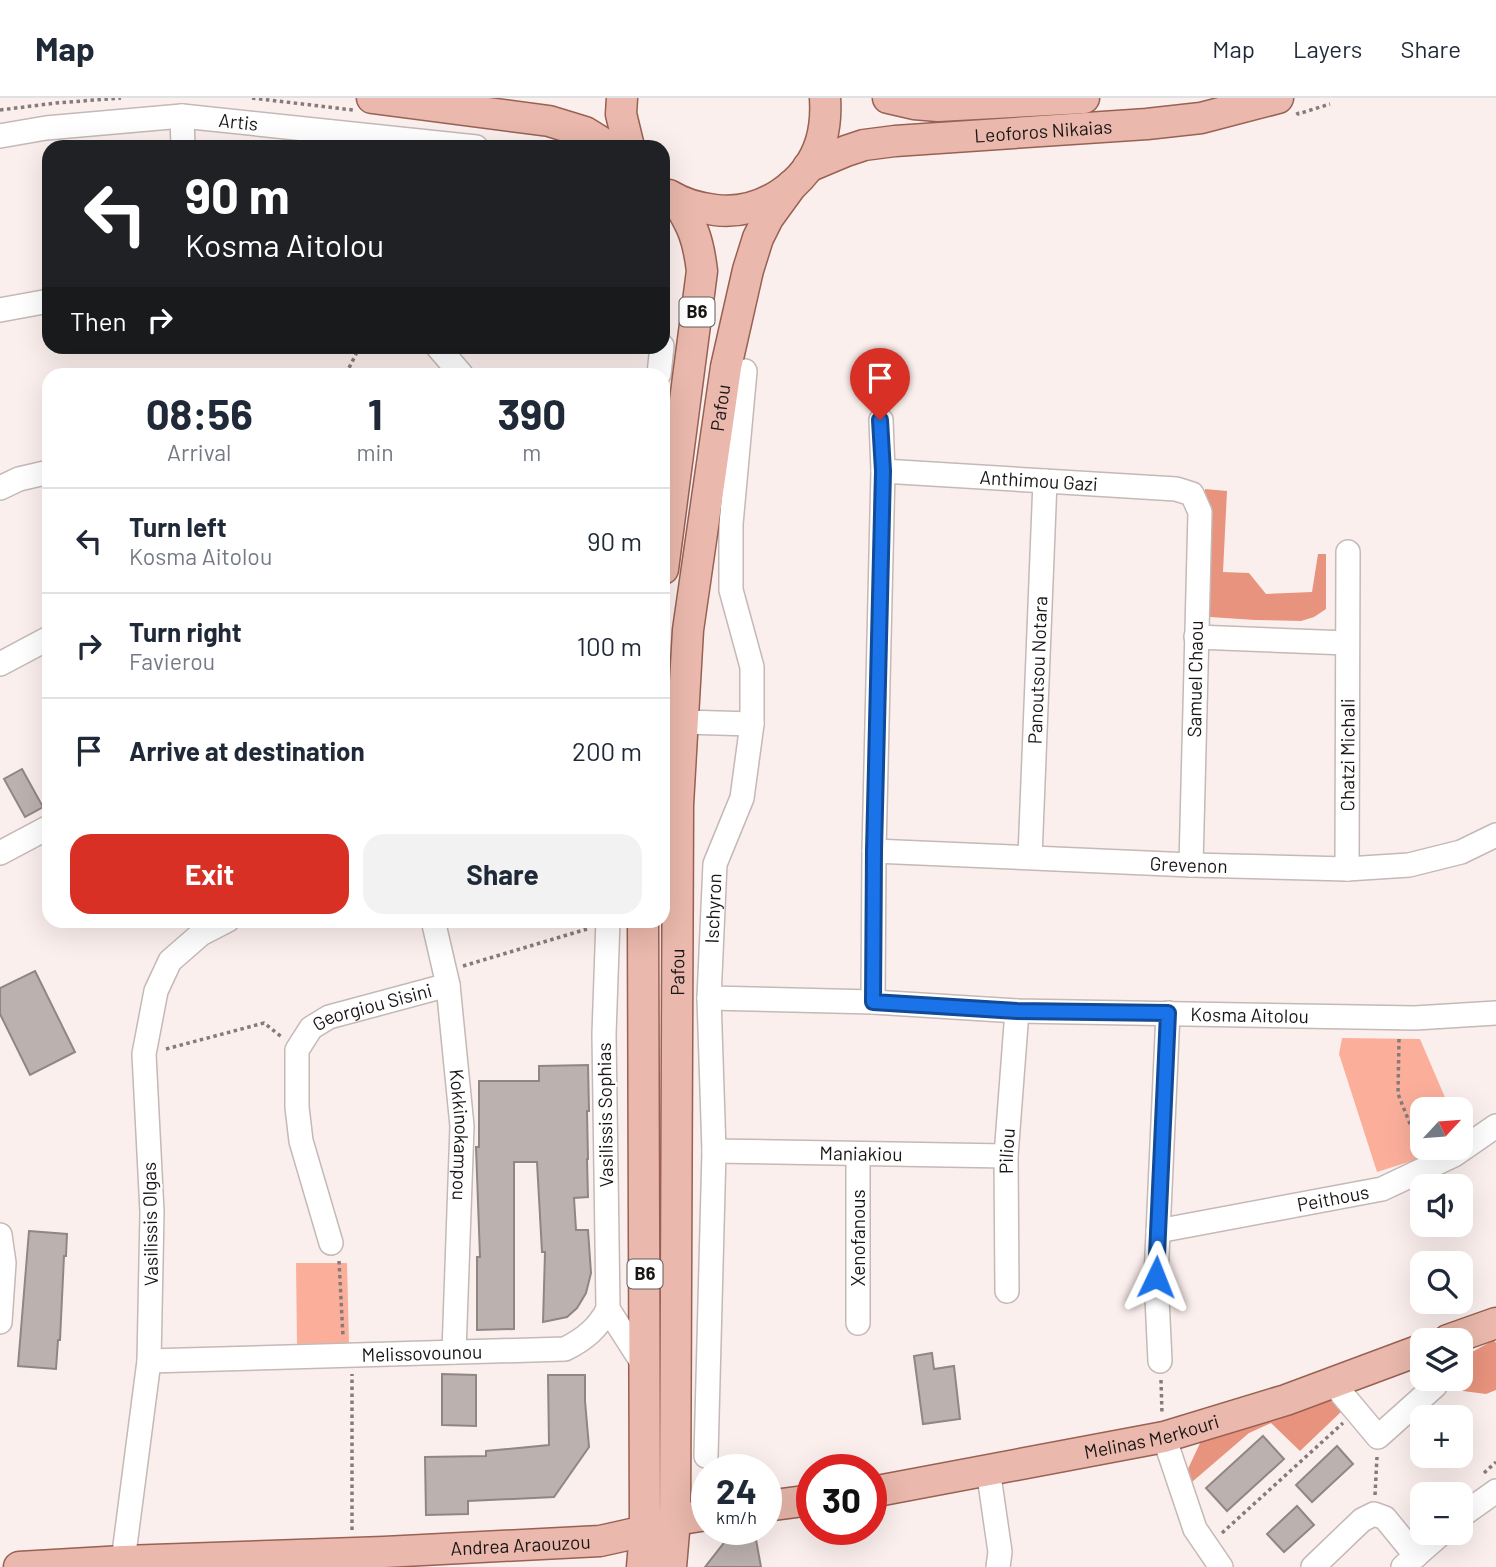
<!DOCTYPE html>
<meta charset="utf-8">
<style>
:root{--surface:#fff;--page:#f2f2f3;--text:#1f2937;--muted:#747a83;--line:#e0e1e3;--accent:#d93025}
body{margin:0;font-family:Barlow,sans-serif;background:var(--page);color:var(--text);height:100vh;display:flex;flex-direction:column;font-size:26px;white-space:nowrap}
*{box-sizing:border-box;margin:0}
p{font-size:23px;color:var(--muted)}
.icon{flex:none;width:38px;height:38px;fill:none;stroke:currentColor;stroke-width:2;stroke-linecap:round;stroke-linejoin:round}
.map{position:relative;flex:1;overflow:hidden}
.sheet{position:absolute;left:42px;top:270px;width:628px;height:560px;display:flex;flex-direction:column;background:var(--surface);border-radius:21px;box-shadow:0 7px 28px #0002}
.sheet>*{flex:none}
.guide{position:absolute;left:42px;top:42px;width:628px;height:214px;border-radius:21px;box-shadow:0 7px 28px #0002;background:#202124;color:#fff;overflow:hidden}
.needle{width:46px;rotate:64deg}
.fabs{position:absolute;left:1410px;top:999px;display:grid;gap:14px}
.fabs a{display:grid;place-items:center;width:63px;height:63px;border-radius:14px;background:var(--surface);box-shadow:0 7px 28px #0002;font-size:35px}
.speed{position:absolute;left:691px;top:1356px;display:flex;gap:14px;font-size:35px;font-weight:700;text-align:center}
.speed>*{display:grid;place-content:center;width:91px;height:91px;border-radius:50%;background:var(--surface);box-shadow:0 7px 28px #0002;line-height:1}
.speed small{font-size:18px;font-weight:400}
.speed .limit{border:10px solid #d22;background:#fff;color:#111}
.pin{position:absolute;display:grid;place-items:center;width:60px;height:60px;color:#fff;margin:-72px -30px;border-radius:50% 50% 50% 0;rotate:-45deg;box-shadow:0 0 7px #0007}
.pin .icon{rotate:45deg}
.me{position:absolute;width:77px;margin:-38px;rotate:2deg;stroke-linejoin:round;filter:drop-shadow(0 0 5px #0008)}
.turn{display:flex;align-items:center;gap:24px;height:147px;padding:0 28px;font-size:32px}
.turn .icon{width:91px;height:91px;stroke-width:2.5}
.turn b{display:block;font-size:49px;line-height:60px}
.then{display:flex;align-items:center;height:66px;padding:0 28px;background:#0003;gap:14px;font-size:26px}
.eta{display:flex;justify-content:space-evenly;align-items:center;height:119px;text-align:center}
.eta b{font-size:42px;font-weight:700;line-height:49px}
.primary-button{display:flex;gap:14px;margin-top:auto;padding:14px 28px}
.primary-button a{flex:1;height:80px;border-radius:21px;background:var(--accent);color:#fff;font-size:28px;font-weight:700;line-height:80px;text-align:center}
.primary-button a+a{background:var(--page);color:var(--text)}
ul{padding:0;list-style:none}
li{display:flex;align-items:center;gap:21px;height:105px;padding:0 28px;border-top:2px solid var(--line)}
li div{flex:1}
li b{display:block;font-size:26px}
li em{font-style:normal}
header{display:flex;align-items:center;gap:42px;box-sizing:border-box;height:98px;padding:0 35px;background:var(--surface);border-bottom:2px solid var(--line)}
header strong{font-size:33px}
nav{display:flex;gap:38px;margin-inline-start:auto;font-size:24px}
.map>svg:first-child{display:block}
.green{fill:#fbaf9b}
.forest{fill:#e8937d}
.building{fill:#bbb1ae;stroke:#908683;stroke-width:2}
.lines{fill:none;stroke-linecap:round;stroke-linejoin:round}
.minor-casing{stroke:#c4b9b7;stroke-width:26}
.major-casing{stroke:#986153;stroke-width:33}
.path{stroke:#847c7b;stroke-width:3.5;stroke-dasharray:3.5 3.5;stroke-linecap:butt}
.minor{stroke:#fff;stroke-width:23}
.major{stroke:#eab8ac;stroke-width:30}
.route-casing{stroke:#114b97;stroke-width:18}
.route{stroke:#1a73e8;stroke-width:12}
.labels{text-anchor:middle;stroke-width:5;stroke-linejoin:round;paint-order:stroke}
.shield{fill:#fff;stroke:#5f5c5b;stroke-width:2}
.shield-label{font-size:18px;font-weight:bold;fill:#1a1615}
.street-label{font-size:19px;fill:#1a1615;stroke:#fff}
</style>
<header>
<strong>Map</strong>
<nav><a>Map</a><a>Layers</a><a>Share</a></nav>
</header>
<div class="map">
<svg width="1496" height="1469" viewBox="0 0 1496 1469">
<rect width="100%" height="100%" fill="#fbefed"/>
<!-- green -->
<path class="green" d="M 1342,940 L 1420,941 L 1450,1011 L 1423,1012 L 1423,1050 L 1439,1050 L 1415,1062 L 1377,1074 L 1339,956 Z
M 296,1165 L 347,1165 L 349,1245 L 297,1246 Z"/>
<!-- forest -->
<path class="forest" d="M 1205,391 L 1227,393 L 1223,474 L 1249,475 L 1266,496 L 1312,494 L 1318,456 L 1326,456 L 1326,511 L 1314,519 L 1301,523 L 1255,522 L 1210,519 L 1201,510 Z
M 1494,1242 L 1496,1245 L 1496,1292 L 1486,1296 L 1463,1293 L 1453,1281 L 1461,1281 L 1461,1260 Z
M 1332,1300 L 1343,1312 L 1300,1353 L 1271,1325 L 1249,1335 L 1192,1384 L 1187,1373 L 1201,1343 Z"/>
<!-- building -->
<path class="building" d="M 22,671 L 43,709 L 25,719 L 4,681 Z
M 35,873 L 75,954 L 30,977 L 0,916 L 0,890 Z
M 588,967 L 589,1013 L 587,1013 L 588,1061 L 587,1061 L 588,1099 L 574,1100 L 576,1132 L 588,1132 L 591,1175 L 586,1195 L 577,1210 L 567,1219 L 543,1224 L 545,1154 L 542,1154 L 537,1064 L 514,1064 L 514,1231 L 477,1232 L 477,1159 L 480,1159 L 476,1049 L 479,1049 L 479,983 L 539,983 L 539,968 Z
M 29,1133 L 67,1136 L 66,1158 L 64,1158 L 60,1242 L 58,1242 L 56,1271 L 18,1268 Z
M 932,1255 L 934,1271 L 954,1268 L 960,1321 L 923,1326 L 914,1258 Z
M 442,1276 L 476,1277 L 476,1328 L 442,1327 Z
M 548,1277 L 585,1277 L 585,1303 L 589,1349 L 554,1399 L 468,1403 L 468,1416 L 426,1417 L 425,1359 L 486,1358 L 486,1353 L 549,1347 Z
M 1263,1338 L 1284,1361 L 1227,1413 L 1206,1390 Z
M 1337,1348 L 1353,1366 L 1312,1404 L 1296,1387 Z
M 1297,1408 L 1314,1427 L 1284,1454 L 1267,1436 Z
M 755,1436 L 761,1469 L 705,1469 L 727,1441 Z"/>
<g class="lines">
<defs>
<g id="minor">
<path d="M 182,18 L 183,49"/>
<path id="s1" d="M 0,38 L 46,30 L 182,18 L 476,49"/>
<path d="M 0,212 L 49,203"/>
<path d="M 437,248 L 461,276"/>
<path d="M 659,276 L 662,248"/>
<path id="s2" d="M 883,373 L 1176,391 L 1192,396 L 1200,414 L 1191,767"/>
<path d="M 0,390 L 19,381 L 49,374"/>
<path d="M 1196,539 L 1347,545"/>
<path d="M 0,566 L 49,540"/>
<path d="M 684,624 L 752,626"/>
<path id="s3" d="M 874,753 L 1191,767 L 1347,771 L 1409,767 L 1461,754 L 1496,737"/>
<path d="M 0,755 L 49,729"/>
<path id="s4" d="M 1030,759 L 1045,383"/>
<path id="s5" d="M 1347,771 L 1348,454"/>
<path id="s6" d="M 433,822 L 448,887 L 462,1028 L 454,1254"/>
<path id="s7" d="M 709,900 L 873,904 L 1017,913 L 1415,920 L 1496,915"/>
<path d="M 873,904 L 874,753 L 883,373 L 881,322"/>
<path id="s8" d="M 714,1053 L 1006,1058"/>
<path id="s9" d="M 1158,1133 L 1382,1091 L 1454,1057 L 1496,1028"/>
<path d="M 0,1137 L 4,1165 L 0,1224"/>
<path id="s10" d="M 331,1145 L 301,1043 L 297,1009 L 297,952 L 311,930 L 329,919 L 448,887"/>
<path id="s11" d="M 1007,1193 L 1006,1058 L 1017,913"/>
<path d="M 608,1211 L 645,1269"/>
<path d="M 858,1225 L 858,1056"/>
<path id="s12" d="M 149,1263 L 565,1251 C 585,1241 598,1230 608,1211 L 604,936 L 608,822"/>
<path d="M 1160,1263 L 1156,1179 L 1168,915"/>
<path d="M 1332,1284 L 1378,1339 L 1435,1288"/>
<path d="M 1164,1339 L 1195,1431 L 1221,1469"/>
<path id="s13" d="M 706,1358 L 714,1053 L 709,900 L 715,766 L 742,700 L 752,626 L 752,569 L 731,492 L 731,426 L 745,273"/>
<path d="M 988,1371 L 1000,1454 L 998,1469"/>
<path d="M 1461,1418 L 1496,1393"/>
<path d="M 123,1463 L 149,1263 L 152,1114 L 144,956 L 156,893 L 170,863 L 201,836 L 228,822"/>
<path d="M 1313,1469 L 1362,1422 L 1374,1416 L 1385,1420 L 1416,1458"/>
<path d="M 1403,1469 L 1442,1435"/>
</g>
<g id="major">
<path d="M 372,0 L 549,23 L 585,34 L 609,49"/>
<path d="M 622,0 L 621,16 L 629,49"/>
<path d="M 888,0 L 914,6 L 938,8 L 1084,0"/>
<path id="s14" d="M 808,69 L 846,53 L 864,47 L 895,43 L 1147,26 L 1201,20 L 1278,0"/>
<path d="M 669,97 C 683,106 699,110 715,112 C 760,118 808,87 821,43 C 825,29 826,15 825,0"/>
<path d="M 663,471 L 702,173 C 698,140 693,129 676,101"/>
<path d="M 1448,1242 L 1496,1225"/>
<path id="s15" d="M 872,1394 L 1164,1339 L 1286,1302 L 1423,1251"/>
<path d="M 766,1408 L 812,1402"/>
<path id="s16" d="M 19,1469 L 123,1463 L 384,1454 L 600,1443 L 645,1433 L 675,1422 L 707,1417"/>
<path d="M 642,1469 L 645,1433 L 643,822"/>
<path id="s17" d="M 671,1469 L 675,1422 L 678,707 L 688,532 L 726,269 L 748,172 L 758,140 L 768,120 L 792,87"/>
</g>
</defs>
<!-- minor casing -->
<use href="#minor" class="minor-casing"/>
<!-- major casing -->
<use href="#major" class="major-casing"/>
<!-- path -->
<path class="path" d="M 252,0 L 353,12
M 0,12 L 56,5 L 121,0
M 1297,14 L 1298,16 L 1330,6
M 346,276 L 360,248
M 463,868 L 587,831
M 1399,941 L 1398,996 L 1420,1051
M 166,951 L 264,925 L 283,940
M 339,1163 L 343,1239
M 1161,1282 L 1162,1316
M 1484,1375 L 1496,1364
M 1375,1397 L 1377,1359
M 352,1432 L 352,1276
M 1222,1435 L 1343,1325"/>
<!-- minor -->
<use href="#minor" class="minor"/>
<!-- major -->
<use href="#major" class="major"/>
</g>
<g class="lines">
<defs>
<path id="route" d="M 880,322 L 883,373 L 874,753 L 873,904 L 1017,913 L 1168,915 L 1156,1179"/>
</defs>
<!-- route casing -->
<use href="#route" class="route-casing"/>
<!-- route -->
<use href="#route" class="route"/>
</g>
<g class="labels">
<!-- shield labels -->
<g class="shield">
<rect x="679.5" y="199.5" width="35" height="29" rx="5"/>
<rect x="627.5" y="1161.5" width="35" height="29" rx="5"/>
</g>
<g class="shield-label">
<text x="697" y="220">B6</text>
<text x="645" y="1182">B6</text>
</g>
<!-- street labels -->
<g class="street-label">
<text dy="7" stroke="none"><textPath href="#s1" startOffset="240">Artis</textPath></text>
<text dy="7" stroke="none"><textPath href="#s14" startOffset="240">Leoforos Nikaias</textPath></text>
<text dy="7" stroke="none"><textPath href="#s17" startOffset="1162">Pafou</textPath></text>
<text dy="7" stroke="none"><textPath href="#s2" startOffset="156">Anthimou Gazi</textPath></text>
<text dy="7" stroke="none"><textPath href="#s4" startOffset="187">Panoutsou Notara</textPath></text>
<text transform="translate(1195 581) rotate(-89)" y="7">Samuel Chaou</text>
<text dy="7" stroke="none"><textPath href="#s5" startOffset="114">Chatzi Michali</textPath></text>
<text dy="7" stroke="none"><textPath href="#s3" startOffset="315">Grevenon</textPath></text>
<text dy="7" stroke="none"><textPath href="#s13" startOffset="548">Ischyron</textPath></text>
<text dy="7" stroke="none"><textPath href="#s17" startOffset="595">Pafou</textPath></text>
<text dy="7" stroke="none"><textPath href="#s10" startOffset="289">Georgiou Sisini</textPath></text>
<text dy="7" stroke="none"><textPath href="#s7" startOffset="541">Kosma Aitolou</textPath></text>
<text transform="translate(605 1017) rotate(-91)" y="7">Vasilissis Sophias</text>
<text dy="7" stroke="none"><textPath href="#s6" startOffset="217">Kokkinokampou</textPath></text>
<text dy="7" stroke="none"><textPath href="#s11" startOffset="140">Piliou</textPath></text>
<text dy="7" stroke="none"><textPath href="#s8" startOffset="147">Maniakiou</textPath></text>
<text dy="7" stroke="none"><textPath href="#s9" startOffset="178">Peithous</textPath></text>
<text transform="translate(150 1126) rotate(-91)" y="7">Vasilissis Olgas</text>
<text transform="translate(858 1140) rotate(-90)" y="7">Xenofanous</text>
<text dy="7" stroke="none"><textPath href="#s12" startOffset="273">Melissovounou</textPath></text>
<text dy="7" stroke="none"><textPath href="#s15" startOffset="285">Melinas Merkouri</textPath></text>
<text dy="7" stroke="none"><textPath href="#s16" startOffset="502">Andrea Araouzou</textPath></text>
</g>
</g>
</svg>
<div class="fabs">
<a><svg class="needle" viewBox="-14 -14 28 28"><path d="M0-13l5 13h-10z" fill="#e53935"/><path d="M0 13l5-13h-10z" fill="#747a83"/></svg></a>
<a><svg class="icon" aria-label="sound" viewBox="0 0 24 24"><path d="M4 9h4l5-4v14l-5-4H4zM17 9q2 3 0 6"/></svg></a>
<a><svg class="icon" aria-label="search" viewBox="0 0 24 24"><circle cx="10" cy="10" r="6"/><path d="M15 15l6 6"/></svg></a>
<a><svg class="icon" aria-label="layers" viewBox="0 0 24 24"><path d="M12 4l9 5-9 5-9-5zM3 14l9 5 9-5"/></svg></a>
<a>+</a>
<a>−</a>
</div>
<div class="speed"><div>24<small>km/h</small></div><div class="limit">30</div></div>
<div class="pin" style="left:880px;top:322px;background:#d93025"><svg class="icon" aria-label="arrive" viewBox="0 0 24 24"><path d="M6 21V4h12l-3 4 3 4H6"/></svg></div>
<svg class="me" style="left:1156px;top:1179px" viewBox="-20 -20 40 40"><path d="M0-17L14 15 0 8-14 15z" fill="#1a73e8" stroke="#fff" stroke-width="4"/></svg>
<div class="guide">
<div class="turn"><svg class="icon" aria-label="left" viewBox="0 0 24 24"><path d="M17 20v-9H6M10 6l-5 5 5 5"/></svg><div><b>90 m</b>Kosma Aitolou</div></div>
<div class="then">Then<svg class="icon" aria-label="right" viewBox="0 0 24 24"><path d="M7 20v-9h11M14 6l5 5-5 5"/></svg></div>
</div>
<section class="sheet">
<div class="eta">
<div><b>08:56</b><p>Arrival</p></div>
<div><b>1</b><p>min</p></div>
<div><b>390</b><p>m</p></div>
</div>
<ul>
<li><svg class="icon" aria-label="left" viewBox="0 0 24 24"><path d="M17 20v-9H6M10 6l-5 5 5 5"/></svg><div><b>Turn left</b><p>Kosma Aitolou</p></div><em>90 m</em></li>
<li><svg class="icon" aria-label="right" viewBox="0 0 24 24"><path d="M7 20v-9h11M14 6l5 5-5 5"/></svg><div><b>Turn right</b><p>Favierou</p></div><em>100 m</em></li>
<li><svg class="icon" aria-label="arrive" viewBox="0 0 24 24"><path d="M6 21V4h12l-3 4 3 4H6"/></svg><div><b>Arrive at destination</b></div><em>200 m</em></li>
</ul>
<div class="primary-button"><a>Exit</a><a>Share</a></div>
</section>
</div>
